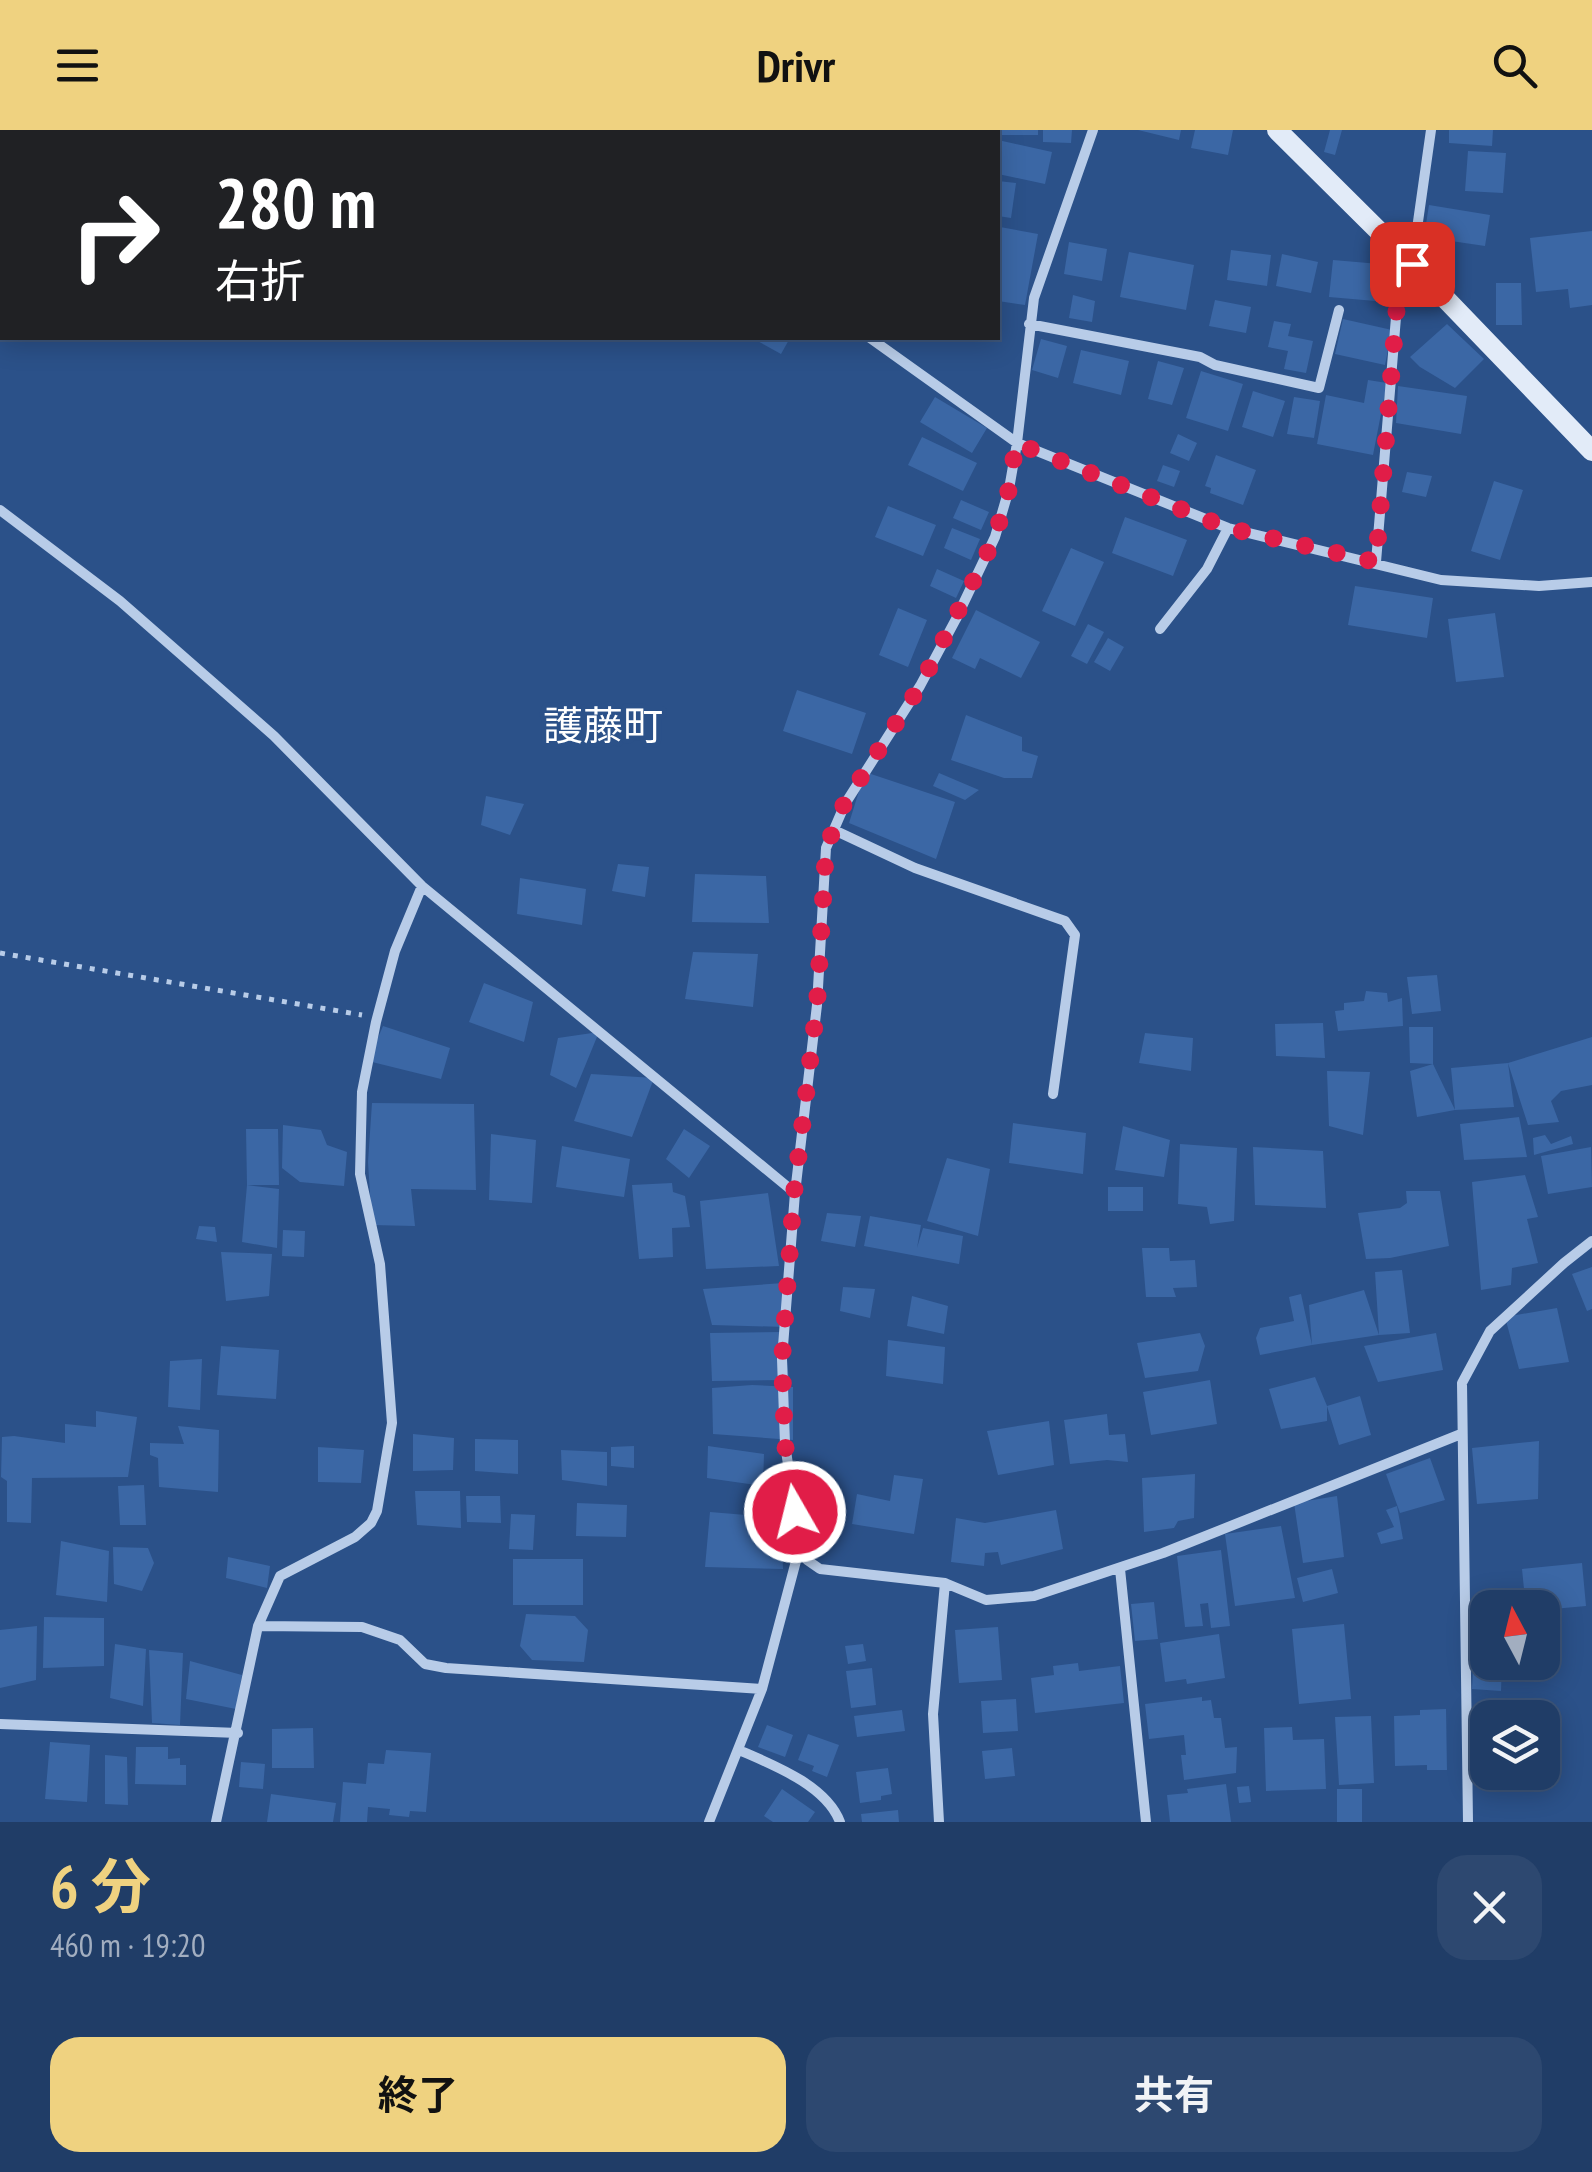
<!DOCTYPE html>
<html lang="ja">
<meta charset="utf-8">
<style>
:root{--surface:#203d67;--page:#2d4870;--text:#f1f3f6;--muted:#a2aec0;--line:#3d567b;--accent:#efd280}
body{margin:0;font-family:"PT Sans Narrow","Noto Sans JP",sans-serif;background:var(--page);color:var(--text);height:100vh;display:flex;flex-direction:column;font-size:38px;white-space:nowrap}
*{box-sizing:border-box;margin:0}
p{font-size:32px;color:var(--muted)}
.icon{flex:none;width:55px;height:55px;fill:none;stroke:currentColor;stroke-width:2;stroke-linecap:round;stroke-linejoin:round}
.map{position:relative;height:1692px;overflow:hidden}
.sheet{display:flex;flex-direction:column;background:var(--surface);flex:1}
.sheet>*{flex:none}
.hud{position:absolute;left:0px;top:0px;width:1000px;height:210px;box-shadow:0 5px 25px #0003,0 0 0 2px var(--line);background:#202124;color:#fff;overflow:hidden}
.needle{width:65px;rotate:353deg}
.buttons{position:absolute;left:1470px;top:1460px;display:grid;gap:20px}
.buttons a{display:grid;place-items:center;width:90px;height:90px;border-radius:20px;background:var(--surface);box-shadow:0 5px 25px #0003,0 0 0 2px var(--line);font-size:50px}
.pin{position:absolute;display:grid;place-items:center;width:85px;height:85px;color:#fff;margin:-42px;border-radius:20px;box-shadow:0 5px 15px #0006}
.me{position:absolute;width:110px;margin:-55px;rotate:352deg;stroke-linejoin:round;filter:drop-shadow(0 0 8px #0008)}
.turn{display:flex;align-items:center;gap:35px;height:210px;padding:0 50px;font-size:45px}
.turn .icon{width:130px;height:130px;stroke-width:2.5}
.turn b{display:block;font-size:70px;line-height:85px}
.round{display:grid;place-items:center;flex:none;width:105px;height:105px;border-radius:30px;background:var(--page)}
.head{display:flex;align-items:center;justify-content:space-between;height:170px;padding:0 50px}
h1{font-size:60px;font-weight:700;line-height:75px;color:var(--accent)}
.primary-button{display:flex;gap:20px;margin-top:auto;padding:20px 50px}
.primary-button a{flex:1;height:115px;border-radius:30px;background:var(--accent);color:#111;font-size:40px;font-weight:700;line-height:115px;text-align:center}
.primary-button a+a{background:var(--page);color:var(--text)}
header{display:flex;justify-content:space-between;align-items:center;height:130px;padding:0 50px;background:var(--accent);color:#111;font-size:45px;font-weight:700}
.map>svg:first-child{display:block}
.building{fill:#3b67a5}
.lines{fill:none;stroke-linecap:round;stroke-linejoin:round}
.path{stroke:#b8cce8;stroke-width:5;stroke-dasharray:5 8;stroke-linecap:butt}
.minor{stroke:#b8cce8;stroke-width:10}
.secondary{stroke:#e2ebf8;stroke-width:20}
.route{stroke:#e11d48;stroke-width:18;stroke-dasharray:0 32.4}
.labels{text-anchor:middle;stroke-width:10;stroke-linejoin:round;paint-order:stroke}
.quarter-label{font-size:40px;fill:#fff;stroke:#2b5189}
</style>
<header><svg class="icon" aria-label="menu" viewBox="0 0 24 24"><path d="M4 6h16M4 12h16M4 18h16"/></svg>Drivr<svg class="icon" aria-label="search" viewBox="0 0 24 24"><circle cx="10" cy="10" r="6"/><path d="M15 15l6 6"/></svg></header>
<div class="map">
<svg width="1592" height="1692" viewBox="0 0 1592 1692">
<rect width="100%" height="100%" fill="#2b5189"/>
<!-- building -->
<path class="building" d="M 998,0 L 1038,0 L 1038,5 L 998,5 Z
M 1043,0 L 1072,0 L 1071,13 L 1043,12 Z
M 1138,0 L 1181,0 L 1179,10 Z
M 1195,0 L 1233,0 L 1228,25 L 1191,18 Z
M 1330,0 L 1342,0 L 1335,25 L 1324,22 Z
M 1449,0 L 1493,0 L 1492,16 L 1449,13 Z
M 998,10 L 1052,22 L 1045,54 L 998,44 Z
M 1468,21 L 1506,23 L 1503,63 L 1465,61 Z
M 998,51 L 1016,53 L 1011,88 L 998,86 Z
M 1429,75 L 1490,85 L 1485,116 L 1424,107 Z
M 1000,97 L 1038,104 L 1025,175 L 998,171 Z
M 1592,101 L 1592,175 L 1570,178 L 1568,159 L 1536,162 L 1530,108 Z
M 1069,112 L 1107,119 L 1102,151 L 1064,144 Z
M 1231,120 L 1271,125 L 1267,156 L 1227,150 Z
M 1129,122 L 1194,135 L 1186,180 L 1120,167 Z
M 1282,124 L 1318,132 L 1311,163 L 1276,156 Z
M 1333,130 L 1391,135 L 1387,172 L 1329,167 Z
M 1496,153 L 1521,153 L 1522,195 L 1496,195 Z
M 1073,165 L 1095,171 L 1092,192 L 1069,188 Z
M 1215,170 L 1251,177 L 1246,203 L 1209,196 Z
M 1343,189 L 1392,200 L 1385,235 L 1335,224 Z
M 1274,191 L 1291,194 L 1288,206 L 1313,211 L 1306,243 L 1284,239 L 1288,221 L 1268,217 Z
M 1447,194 L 1484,229 L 1455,258 L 1420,237 L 1410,227 Z
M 752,208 L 790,208 L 781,224 Z
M 1041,209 L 1067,216 L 1058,248 L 1032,240 Z
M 1081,220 L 1129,231 L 1121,265 L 1073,253 Z
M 1158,231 L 1184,238 L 1172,275 L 1148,269 Z
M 1201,241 L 1243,254 L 1228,301 L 1186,288 Z
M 1368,250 L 1387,253 L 1373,325 L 1317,314 L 1326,265 L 1364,273 Z
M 1398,256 L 1467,266 L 1461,304 L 1396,293 Z
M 1253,261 L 1285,271 L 1273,307 L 1242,297 Z
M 935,267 L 987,298 L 972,323 L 920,292 Z
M 1294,267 L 1320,271 L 1314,308 L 1287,304 Z
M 1178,304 L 1197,313 L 1189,331 L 1170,323 Z
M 922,307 L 977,333 L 963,361 L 908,335 Z
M 1216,325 L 1256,340 L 1243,375 L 1210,363 L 1211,358 L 1205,356 Z
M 1163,335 L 1180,341 L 1174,357 L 1157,351 Z
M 1407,342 L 1432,346 L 1426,367 L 1402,362 Z
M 1494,351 L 1523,360 L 1500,430 L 1471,421 Z
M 961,370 L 989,382 L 981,400 L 953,388 Z
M 888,376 L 936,395 L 923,426 L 875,407 Z
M 1125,387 L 1187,410 L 1173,446 L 1112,423 Z
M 952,398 L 980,409 L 971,430 L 944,418 Z
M 1071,418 L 1104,432 L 1075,496 L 1042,481 Z
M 937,439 L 964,451 L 956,468 L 930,456 Z
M 1355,456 L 1433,468 L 1427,508 L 1348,495 Z
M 898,478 L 927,490 L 908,537 L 879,525 Z
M 976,480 L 1040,512 L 1021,548 L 980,528 L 975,539 L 952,528 Z
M 1495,483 L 1504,547 L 1456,552 L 1448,489 Z
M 1088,494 L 1104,502 L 1087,534 L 1071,526 Z
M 1108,508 L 1124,517 L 1110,541 L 1094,532 Z
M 797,560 L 866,583 L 852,624 L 783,601 Z
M 966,585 L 1022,607 L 1022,621 L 1038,626 L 1032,648 L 1004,648 L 951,630 Z
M 865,642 L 955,672 L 936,729 L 849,693 Z
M 939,643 L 979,660 L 965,670 L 933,656 Z
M 486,666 L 524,674 L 510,705 L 481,695 Z
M 618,734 L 649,737 L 645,767 L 612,761 Z
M 695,744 L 766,746 L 769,793 L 692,792 Z
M 520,748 L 586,759 L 582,795 L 517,784 Z
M 693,822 L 758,824 L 753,877 L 685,869 Z
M 1437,845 L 1441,881 L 1412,884 L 1407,847 Z
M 484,853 L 533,872 L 524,912 L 469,892 Z
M 1366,861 L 1387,863 L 1388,872 L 1402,868 L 1403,896 L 1338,901 L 1335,881 L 1344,880 L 1344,873 L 1364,871 Z
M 1323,893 L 1325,928 L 1276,926 L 1275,894 Z
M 383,896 L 450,918 L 441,949 L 368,931 Z
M 1409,897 L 1433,897 L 1433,934 L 1410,933 Z
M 599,902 L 576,958 L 550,945 L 558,908 Z
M 1145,903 L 1193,908 L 1191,941 L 1139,933 Z
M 1592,907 L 1592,955 L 1561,961 L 1551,971 L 1559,992 L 1528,995 L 1508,933 Z
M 1508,933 L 1514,977 L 1455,980 L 1451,938 Z
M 1433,934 L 1455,980 L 1417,987 L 1410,941 Z
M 1327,941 L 1370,942 L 1363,1005 L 1329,996 Z
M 591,944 L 654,948 L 632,1007 L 574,991 Z
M 372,973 L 474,974 L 476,1060 L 411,1059 L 415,1096 L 372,1095 L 368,1032 Z
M 1519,987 L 1527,1027 L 1464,1030 L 1460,994 Z
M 1013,993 L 1086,1003 L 1083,1044 L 1009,1033 Z
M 283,995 L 321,1000 L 327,1015 L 347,1022 L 344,1056 L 300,1052 L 282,1038 Z
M 1123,996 L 1170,1010 L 1164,1047 L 1115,1040 Z
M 246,999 L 278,999 L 279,1055 L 247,1055 Z
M 684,999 L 710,1016 L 689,1048 L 666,1029 Z
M 491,1004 L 536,1010 L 532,1073 L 489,1070 Z
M 1545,1005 L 1551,1014 L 1571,1006 L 1573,1014 L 1534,1025 L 1533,1008 Z
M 1180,1014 L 1237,1018 L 1234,1091 L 1210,1094 L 1207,1077 L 1178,1074 Z
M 562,1016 L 630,1029 L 624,1067 L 556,1057 Z
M 1253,1017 L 1323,1021 L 1326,1078 L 1255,1075 Z
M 1591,1017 L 1592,1057 L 1548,1064 L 1541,1026 Z
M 947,1028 L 990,1039 L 978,1106 L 927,1091 Z
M 1525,1045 L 1538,1087 L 1527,1089 L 1538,1133 L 1512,1138 L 1511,1155 L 1481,1160 L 1472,1052 Z
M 672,1053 L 673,1062 L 685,1066 L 690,1097 L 672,1098 L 673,1127 L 639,1129 L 632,1055 Z
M 247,1055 L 279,1059 L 277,1118 L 242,1112 Z
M 1108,1057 L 1143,1057 L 1143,1081 L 1108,1081 Z
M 1406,1061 L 1440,1061 L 1449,1116 L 1390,1128 L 1366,1129 L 1358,1083 L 1400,1078 L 1407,1073 Z
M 768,1063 L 779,1136 L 706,1139 L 700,1071 Z
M 827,1083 L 861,1086 L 855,1117 L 821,1111 Z
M 870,1086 L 921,1095 L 917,1118 L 923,1098 L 963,1106 L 959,1134 L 864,1116 Z
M 199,1096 L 215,1097 L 217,1112 L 196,1109 Z
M 283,1100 L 305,1101 L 304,1127 L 282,1126 Z
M 1142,1118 L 1169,1118 L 1170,1131 L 1195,1130 L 1197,1157 L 1173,1158 L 1176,1167 L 1146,1167 Z
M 221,1122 L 272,1124 L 269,1166 L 226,1171 Z
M 1592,1137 L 1592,1179 L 1587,1181 L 1572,1144 Z
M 1402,1140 L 1410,1203 L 1379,1205 L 1375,1142 Z
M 783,1153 L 785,1197 L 712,1195 L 703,1159 Z
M 843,1157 L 875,1159 L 870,1188 L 840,1181 Z
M 1364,1160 L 1379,1205 L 1312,1215 L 1309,1175 Z
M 1301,1164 L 1312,1215 L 1260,1225 L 1256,1208 L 1260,1198 L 1294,1191 L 1289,1167 Z
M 912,1166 L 948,1176 L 944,1204 L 907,1196 Z
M 1557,1178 L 1569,1232 L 1519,1239 L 1505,1187 Z
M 784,1202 L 789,1250 L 712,1251 L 710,1203 Z
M 1200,1203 L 1205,1216 L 1198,1241 L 1145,1248 L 1137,1213 Z
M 1436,1203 L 1443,1240 L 1378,1252 L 1364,1216 Z
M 888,1210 L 945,1217 L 943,1254 L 886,1246 Z
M 221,1216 L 279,1220 L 276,1269 L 217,1265 Z
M 202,1229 L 200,1280 L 168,1277 L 170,1231 Z
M 1315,1247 L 1327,1276 L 1327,1291 L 1281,1299 L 1269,1259 Z
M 1210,1250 L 1217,1294 L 1151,1305 L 1143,1262 Z
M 752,1255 L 793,1257 L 793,1310 L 713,1304 L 712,1258 Z
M 1360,1266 L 1371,1305 L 1339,1315 L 1327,1276 Z
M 96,1281 L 137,1287 L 128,1347 L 32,1348 L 31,1393 L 7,1392 L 7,1351 L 1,1347 L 2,1307 L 14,1306 L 65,1313 L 65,1294 L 96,1297 Z
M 1107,1284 L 1109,1305 L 1125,1304 L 1128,1332 L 1107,1330 L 1070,1334 L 1064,1290 Z
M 1049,1291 L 1054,1335 L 998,1345 L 987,1301 Z
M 178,1296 L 219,1300 L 218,1362 L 159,1357 L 158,1328 L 150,1325 L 150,1313 L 184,1314 Z
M 413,1304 L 454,1308 L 453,1340 L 413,1341 Z
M 475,1309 L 518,1310 L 518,1344 L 475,1341 Z
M 1539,1311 L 1538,1369 L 1477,1374 L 1472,1318 Z
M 634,1316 L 634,1338 L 611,1336 L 611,1317 Z
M 708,1316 L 764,1324 L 763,1356 L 707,1348 Z
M 318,1317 L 364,1320 L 361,1353 L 318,1352 Z
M 561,1320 L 607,1322 L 607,1356 L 562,1350 Z
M 1430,1328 L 1445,1370 L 1400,1383 L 1386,1344 Z
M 1195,1344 L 1194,1388 L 1178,1391 L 1174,1398 L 1144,1402 L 1142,1348 Z
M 894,1345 L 923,1349 L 914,1404 L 852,1394 L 857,1364 L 890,1371 Z
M 144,1355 L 146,1395 L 120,1395 L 118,1356 Z
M 415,1361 L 460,1361 L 461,1398 L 417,1395 Z
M 763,1361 L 787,1361 L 786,1387 L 760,1382 Z
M 466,1366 L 500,1366 L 501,1393 L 467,1392 Z
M 1337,1366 L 1344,1427 L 1303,1433 L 1294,1373 Z
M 577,1373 L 627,1375 L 626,1407 L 576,1406 Z
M 1397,1376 L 1403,1409 L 1381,1414 L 1377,1403 L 1394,1397 L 1386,1380 Z
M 1056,1380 L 1063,1419 L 1001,1435 L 998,1422 L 985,1423 L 984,1436 L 951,1432 L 956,1388 L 985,1393 Z
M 710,1382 L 781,1388 L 783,1439 L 705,1437 Z
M 511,1384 L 535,1385 L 533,1420 L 509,1419 Z
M 1281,1396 L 1295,1468 L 1235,1476 L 1225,1404 Z
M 61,1411 L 109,1421 L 107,1472 L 56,1465 Z
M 113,1417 L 148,1418 L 154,1433 L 142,1461 L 114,1454 Z
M 1221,1420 L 1230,1496 L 1211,1498 L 1208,1473 L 1200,1474 L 1203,1496 L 1185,1497 L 1177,1426 Z
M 228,1427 L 270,1436 L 267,1458 L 226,1448 Z
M 513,1429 L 583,1429 L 583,1475 L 513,1475 Z
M 1582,1433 L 1586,1476 L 1542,1480 L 1542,1478 L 1516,1478 L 1514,1459 L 1524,1459 L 1522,1439 Z
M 1332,1439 L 1338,1463 L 1303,1472 L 1297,1448 Z
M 1154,1472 L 1158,1509 L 1135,1511 L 1131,1474 Z
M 526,1484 L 575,1486 L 588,1500 L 584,1532 L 532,1530 L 520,1516 Z
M 44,1487 L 104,1488 L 104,1536 L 43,1538 Z
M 1344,1494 L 1351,1569 L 1299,1574 L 1292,1499 Z
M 37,1496 L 36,1550 L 0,1558 L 0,1500 Z
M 998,1497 L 1002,1550 L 959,1553 L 955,1500 Z
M 1475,1502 L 1488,1502 L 1488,1532 L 1502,1532 L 1501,1561 L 1472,1559 Z
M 1219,1504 L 1225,1548 L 1187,1554 L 1186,1549 L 1165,1552 L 1160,1513 Z
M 115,1514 L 146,1519 L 143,1576 L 110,1568 Z
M 863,1514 L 866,1531 L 848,1534 L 845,1516 Z
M 149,1520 L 183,1523 L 180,1595 L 152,1593 Z
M 190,1531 L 242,1545 L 236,1579 L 186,1569 Z
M 1078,1533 L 1079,1541 L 1120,1536 L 1124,1573 L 1035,1583 L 1031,1548 L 1054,1545 L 1053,1536 Z
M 872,1538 L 876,1575 L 851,1578 L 846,1541 Z
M 1202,1567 L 1202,1571 L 1211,1570 L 1214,1588 L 1221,1588 L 1225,1618 L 1237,1617 L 1236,1643 L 1184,1650 L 1181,1625 L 1186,1625 L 1184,1605 L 1149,1609 L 1145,1574 Z
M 1016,1569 L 1018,1601 L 983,1603 L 981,1571 Z
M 1446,1579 L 1447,1640 L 1427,1640 L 1427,1635 L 1395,1636 L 1394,1586 L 1420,1585 L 1420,1580 Z
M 902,1580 L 905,1601 L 857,1607 L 854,1586 Z
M 1371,1586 L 1374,1653 L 1339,1655 L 1335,1587 Z
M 767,1595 L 793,1605 L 785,1627 L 758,1617 Z
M 1292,1597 L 1293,1610 L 1324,1609 L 1326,1659 L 1266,1661 L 1264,1598 Z
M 313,1598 L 314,1638 L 272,1638 L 272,1599 Z
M 808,1604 L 839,1615 L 827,1647 L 812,1641 L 814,1636 L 798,1630 Z
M 50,1612 L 90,1615 L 87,1672 L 45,1669 Z
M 136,1617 L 168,1617 L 168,1629 L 180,1628 L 180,1635 L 186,1635 L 186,1655 L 135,1654 Z
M 1012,1618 L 1015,1646 L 985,1649 L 982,1621 Z
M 386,1620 L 431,1623 L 426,1682 L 410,1681 L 409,1687 L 389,1685 L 390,1679 L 368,1677 L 367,1692 L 340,1692 L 343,1652 L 366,1654 L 368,1633 L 384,1634 Z
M 105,1625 L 127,1627 L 128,1675 L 105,1674 Z
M 241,1632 L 265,1634 L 263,1659 L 239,1657 Z
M 888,1638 L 892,1664 L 881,1666 L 881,1670 L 860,1673 L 856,1642 Z
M 1226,1654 L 1231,1692 L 1170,1692 L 1167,1665 L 1188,1663 L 1187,1659 Z
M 1249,1656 L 1251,1672 L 1239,1673 L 1237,1657 Z
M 782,1659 L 815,1682 L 808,1692 L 773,1692 L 764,1686 Z
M 1337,1659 L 1362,1659 L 1362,1692 L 1337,1692 Z
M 271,1664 L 336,1673 L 333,1692 L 267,1692 Z
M 898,1680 L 899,1692 L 862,1692 L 861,1684 Z"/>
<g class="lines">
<!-- path -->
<path class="path" d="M 0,823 L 362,885"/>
<!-- minor -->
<path class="minor" d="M 495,0 L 504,2
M 1093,0 L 1034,168 L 1017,313 L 1009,359 L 995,407 L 956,489 L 920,556 L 845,674 L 826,718 L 817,875 L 795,1063 L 782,1229 L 785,1314 L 800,1415 L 807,1430 L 820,1439 L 945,1453 L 986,1470 L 1034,1466 L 1163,1423 L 1461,1304
M 8,2 L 10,0
M 0,16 L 2,12
M 1029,194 L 1200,227 L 1215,235 L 1319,258 L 1339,180
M 870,208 L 1017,313 L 1228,398 L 1441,450 L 1539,456 L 1592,452
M 0,380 L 120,471 L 274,606 L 422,756 L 795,1063
M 1376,432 L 1397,175 L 1412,134 L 1431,0
M 1160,499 L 1207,439 L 1228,398
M 834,700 L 915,738 L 1065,791 L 1075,805 L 1053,964
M 1120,1439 L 1146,1692
M 258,1496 L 362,1497 L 400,1510 L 425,1534 L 446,1538 L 762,1559
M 0,1594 L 238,1603
M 1468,1610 L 1488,1607
M 739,1620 C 773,1635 826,1655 840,1692
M 216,1692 L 258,1496 L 280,1446 L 355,1407 L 371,1393 L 377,1381 L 392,1293 L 380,1134 L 360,1044 L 362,962 L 376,892 L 395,821 L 422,756
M 709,1692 L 762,1559 L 800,1416
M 939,1692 L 933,1584 L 945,1453
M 1468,1692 L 1462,1253 L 1490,1201 L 1564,1133 L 1592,1111"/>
<!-- secondary -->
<path class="secondary" d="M 1277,0 L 1412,134 L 1592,321"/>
</g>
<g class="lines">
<!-- route -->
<path class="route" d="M 795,1382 L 785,1314 L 782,1230 L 794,1063 L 817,875 L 826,718 L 844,674 L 920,556 L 982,434 L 995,407 L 1009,359 L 1016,313 L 1228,398 L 1376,432 L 1397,175 L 1412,134"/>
</g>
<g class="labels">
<!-- quarter labels -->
<g class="quarter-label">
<text x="603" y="610">護藤町</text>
</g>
</g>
</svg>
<div class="buttons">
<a><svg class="needle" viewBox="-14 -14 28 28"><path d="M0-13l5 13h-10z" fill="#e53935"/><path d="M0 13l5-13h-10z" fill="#a2aec0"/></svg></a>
<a><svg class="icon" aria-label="layers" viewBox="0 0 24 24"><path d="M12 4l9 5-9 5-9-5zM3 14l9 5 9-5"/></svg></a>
</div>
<div class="pin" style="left:1412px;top:134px;background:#d93025"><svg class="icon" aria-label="arrive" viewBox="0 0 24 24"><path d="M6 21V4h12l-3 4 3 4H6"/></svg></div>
<svg class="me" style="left:795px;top:1382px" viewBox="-20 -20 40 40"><circle r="17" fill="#e11d48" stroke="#fff" stroke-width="3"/><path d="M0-11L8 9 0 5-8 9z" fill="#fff"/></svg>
<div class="hud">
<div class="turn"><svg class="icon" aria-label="right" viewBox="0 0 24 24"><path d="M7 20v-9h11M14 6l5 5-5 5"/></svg><div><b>280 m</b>右折</div></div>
</div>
</div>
<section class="sheet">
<div class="head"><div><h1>6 分</h1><p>460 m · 19:20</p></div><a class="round"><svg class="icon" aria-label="close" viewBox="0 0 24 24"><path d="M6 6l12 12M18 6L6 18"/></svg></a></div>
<div class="primary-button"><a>終了</a><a>共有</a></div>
</section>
